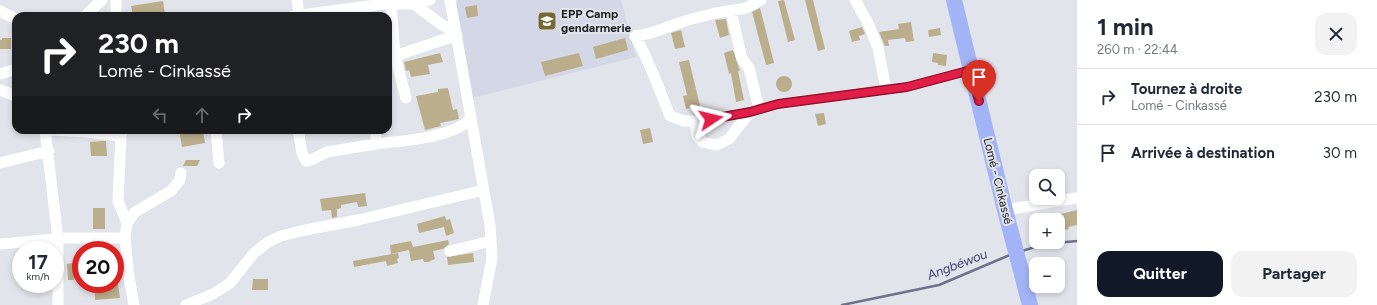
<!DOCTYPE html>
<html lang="fr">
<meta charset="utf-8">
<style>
:root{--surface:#fff;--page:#f2f2f3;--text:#1f2937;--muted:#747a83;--line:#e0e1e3;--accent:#111827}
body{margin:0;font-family:Figtree,sans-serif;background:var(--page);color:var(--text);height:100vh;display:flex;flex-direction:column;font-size:15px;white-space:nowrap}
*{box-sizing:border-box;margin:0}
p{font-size:13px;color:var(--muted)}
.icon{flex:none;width:22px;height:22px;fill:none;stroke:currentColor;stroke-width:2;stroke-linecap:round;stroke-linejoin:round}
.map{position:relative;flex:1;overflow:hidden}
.side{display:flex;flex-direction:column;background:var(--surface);width:300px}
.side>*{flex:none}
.banner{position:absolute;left:12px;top:12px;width:380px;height:122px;border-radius:12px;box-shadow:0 2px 6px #0003;background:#202124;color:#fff;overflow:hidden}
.tools{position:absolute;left:1029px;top:169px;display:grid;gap:8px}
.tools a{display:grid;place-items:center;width:36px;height:36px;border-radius:8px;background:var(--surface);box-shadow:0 2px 6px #0003;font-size:20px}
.speed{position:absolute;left:12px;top:241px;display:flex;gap:8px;font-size:20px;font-weight:700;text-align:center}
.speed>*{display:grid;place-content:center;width:52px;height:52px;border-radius:50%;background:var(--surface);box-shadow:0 2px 6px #0003;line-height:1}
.speed small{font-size:10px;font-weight:400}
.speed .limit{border:6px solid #d22;background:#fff;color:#111}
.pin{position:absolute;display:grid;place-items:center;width:34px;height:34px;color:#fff;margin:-41px -17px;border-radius:50% 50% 50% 0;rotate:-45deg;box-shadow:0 0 4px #0007}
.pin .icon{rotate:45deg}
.me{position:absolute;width:44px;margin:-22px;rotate:80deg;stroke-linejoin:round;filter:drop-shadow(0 0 3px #0008)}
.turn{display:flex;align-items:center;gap:14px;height:84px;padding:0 20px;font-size:18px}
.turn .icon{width:52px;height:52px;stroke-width:2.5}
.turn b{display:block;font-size:28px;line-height:34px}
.lanes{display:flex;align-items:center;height:38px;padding:0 20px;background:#0003;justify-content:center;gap:20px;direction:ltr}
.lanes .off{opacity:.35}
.round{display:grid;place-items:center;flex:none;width:42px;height:42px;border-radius:12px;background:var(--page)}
.overview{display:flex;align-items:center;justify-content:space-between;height:68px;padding:0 20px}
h1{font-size:24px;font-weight:700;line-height:30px}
.cta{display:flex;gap:8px;margin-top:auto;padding:8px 20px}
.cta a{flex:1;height:46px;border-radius:12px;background:var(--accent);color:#fff;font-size:16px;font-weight:700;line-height:46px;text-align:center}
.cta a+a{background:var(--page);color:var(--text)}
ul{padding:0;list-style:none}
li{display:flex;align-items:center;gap:12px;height:56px;padding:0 20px;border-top:1px solid var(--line)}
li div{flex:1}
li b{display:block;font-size:15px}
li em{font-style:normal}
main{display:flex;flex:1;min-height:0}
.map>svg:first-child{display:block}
.built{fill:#d4d8e6}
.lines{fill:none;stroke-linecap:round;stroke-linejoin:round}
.stream{stroke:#6c738a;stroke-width:2.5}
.building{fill:#baae8c}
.minor{stroke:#fff;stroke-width:11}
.highway{stroke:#a2b4f6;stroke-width:16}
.route-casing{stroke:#92132f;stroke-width:10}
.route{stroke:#e11d48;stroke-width:7}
.labels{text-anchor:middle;stroke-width:4;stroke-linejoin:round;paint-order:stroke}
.poi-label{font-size:12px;font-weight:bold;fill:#1d1e20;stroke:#e2e4eb;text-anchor:start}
.street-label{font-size:12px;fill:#1d1e20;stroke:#e2e4eb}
.water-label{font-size:13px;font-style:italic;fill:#3b4573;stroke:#e2e4eb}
</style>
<main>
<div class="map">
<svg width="1077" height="305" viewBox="0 0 1077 305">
<rect width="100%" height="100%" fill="#e2e4eb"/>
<!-- built -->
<path class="built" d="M 458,0 L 621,0 L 636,57 L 472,98 L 454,9 Z"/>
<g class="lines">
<!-- stream -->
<path class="stream" d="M 1022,251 L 1045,244 L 1077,241
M 842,305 L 939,285 L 1012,254"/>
</g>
<!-- building -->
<path class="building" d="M 784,0 L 795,40 L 788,42 L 778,1 Z
M 805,0 L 813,0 L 825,49 L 818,51 Z
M 163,1 L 165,14 L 133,16 L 131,6 Z
M 477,5 L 478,16 L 467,18 L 465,7 Z
M 760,8 L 774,63 L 766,65 L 752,12 Z
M 726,19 L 729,35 L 720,38 L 715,20 Z
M 911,22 L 914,41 L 906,42 L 905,38 L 888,40 L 889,46 L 885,46 L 879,32 L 899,29 L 898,24 Z
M 862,27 L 865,34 L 859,36 L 860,40 L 852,42 L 849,31 Z
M 940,28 L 941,35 L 929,37 L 928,30 Z
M 681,30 L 685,47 L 675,49 L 671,33 Z
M 2,38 L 11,38 L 11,49 L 0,49 L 0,40 L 2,40 Z
M 625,38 L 628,50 L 596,59 L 593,47 Z
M 733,50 L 740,71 L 738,71 L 744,100 L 736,102 L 731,73 L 729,74 L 724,53 Z
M 440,53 L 443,62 L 428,65 L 430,74 L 411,77 L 409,70 L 406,71 L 404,62 Z
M 579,53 L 583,66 L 545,76 L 541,62 Z
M 933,53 L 947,55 L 946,66 L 938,65 L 938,63 L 932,62 Z
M 689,60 L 700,106 L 686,109 L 683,96 L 687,95 L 679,62 Z
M776 84a8 8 0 1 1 16 0a8 8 0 1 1-16 0Z
M 448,88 L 453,110 L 457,109 L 459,119 L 440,123 L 441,126 L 425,130 L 416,96 L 438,92 L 438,89 Z
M 824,113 L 826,124 L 818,126 L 815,114 Z
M 650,128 L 653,142 L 643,144 L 640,130 Z
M 179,130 L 203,130 L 205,143 L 182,147 Z
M 102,141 L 106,141 L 107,156 L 91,156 L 90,142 Z
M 186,160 L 200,160 L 197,166 L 183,166 Z
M 365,193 L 367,206 L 358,207 L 357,202 L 341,205 L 341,208 L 337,209 L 337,217 L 332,218 L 331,210 L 322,211 L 320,199 Z
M 93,208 L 105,208 L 105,229 L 93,229 Z
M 1077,210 L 1077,225 L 1068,227 L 1069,229 L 1058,231 L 1058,220 L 1044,220 L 1044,218 Z
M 445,216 L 446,220 L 450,219 L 454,233 L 446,236 L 444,227 L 419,233 L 417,224 Z
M 448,240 L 449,244 L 443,249 L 433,251 L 435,259 L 428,262 L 424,262 L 423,259 L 411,261 L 409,250 L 391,254 L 390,245 L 411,241 L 413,247 Z
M 115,252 L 119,252 L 122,278 L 115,278 Z
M 398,253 L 399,258 L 397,259 L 398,263 L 387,266 L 386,261 L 354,267 L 353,261 Z
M 473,253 L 474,262 L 448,265 L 447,257 Z
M 73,263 L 74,280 L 68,280 L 67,264 Z
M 253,279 L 268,279 L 268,290 L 252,290 Z
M 94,284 L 118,284 L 120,298 L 95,300 Z"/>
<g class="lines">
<!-- minor -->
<path class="minor" d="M 297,0 L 299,15
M 450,0 L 490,225 L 492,258 L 483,305
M 855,0 L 869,25 L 878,48 L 886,89
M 391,4 L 395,56 L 406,98
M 414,4 L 442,25 L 456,32
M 0,11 L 16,19
M 731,11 L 742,59 L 749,68 L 759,109
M 85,16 L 102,0
M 116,16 L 116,0
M 293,16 L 384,4 L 414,4 L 430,0
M 395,56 L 457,35
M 0,74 L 16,69
M 0,90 L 16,96
M 750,112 L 729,139 L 716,145 L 703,142 L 697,136 L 695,121 L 750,112 L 778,104 L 907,87 L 971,70
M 695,121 L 684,121 L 670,116 C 659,89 650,62 635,36 L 651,33 L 688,20 L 716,13 L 746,8 L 761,0
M 45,130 L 58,239 L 58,305
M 51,130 L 86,132 L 121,136
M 123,130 L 121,136 L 118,201 L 127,223 L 125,238 L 129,277 L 134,305
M 216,130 L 219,163
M 298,130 L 302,153 L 306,161 L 311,160 L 327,152 L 376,144 L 376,130
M 376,144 C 401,141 453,138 470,119
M 0,163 L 49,151
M 1005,210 L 1077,198
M 127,223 L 135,212 L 171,191 L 180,180 L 181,173
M 0,244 L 66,238 L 125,238
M 450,251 L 491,241
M 186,305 L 213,294 L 230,283 L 254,253 L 268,242 L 281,236 L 305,230 L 358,220 L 484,190"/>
<!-- highway -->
<path class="highway" d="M 954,0 L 1005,210 L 1030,305"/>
</g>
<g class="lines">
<defs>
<path id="route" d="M 711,119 L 750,112 L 778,104 L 907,87 L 971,70 L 979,101"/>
</defs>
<!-- route casing -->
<use href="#route" class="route-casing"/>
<!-- route -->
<use href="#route" class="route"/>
</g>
<!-- icons -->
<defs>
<symbol id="school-square" viewBox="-11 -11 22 22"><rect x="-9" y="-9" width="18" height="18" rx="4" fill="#786735" stroke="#e2e4eb"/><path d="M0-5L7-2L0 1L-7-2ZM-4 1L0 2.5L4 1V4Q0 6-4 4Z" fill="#fff"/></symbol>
</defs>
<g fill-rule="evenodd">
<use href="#school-square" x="536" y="10" width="22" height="22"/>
</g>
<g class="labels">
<!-- poi labels -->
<g class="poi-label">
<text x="561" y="18">EPP Camp<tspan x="561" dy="14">gendarmerie</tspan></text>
</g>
<!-- street labels -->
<g class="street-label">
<text transform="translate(998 181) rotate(76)" y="4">Lomé - Cinkassé</text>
</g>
<!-- water labels -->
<g class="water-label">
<text transform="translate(957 264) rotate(-21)" y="5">Angbéwou</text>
</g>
</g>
</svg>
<div class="tools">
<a><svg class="icon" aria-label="search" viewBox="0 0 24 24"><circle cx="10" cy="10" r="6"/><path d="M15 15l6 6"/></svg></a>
<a>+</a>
<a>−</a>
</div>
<div class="speed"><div>17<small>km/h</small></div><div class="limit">20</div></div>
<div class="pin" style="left:979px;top:101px;background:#d93025"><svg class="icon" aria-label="arrive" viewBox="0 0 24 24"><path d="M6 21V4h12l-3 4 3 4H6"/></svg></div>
<svg class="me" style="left:711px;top:119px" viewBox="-20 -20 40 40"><path d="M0-17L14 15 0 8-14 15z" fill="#e11d48" stroke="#fff" stroke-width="4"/></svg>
<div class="banner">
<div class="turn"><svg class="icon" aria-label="right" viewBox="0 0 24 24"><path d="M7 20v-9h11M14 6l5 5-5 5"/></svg><div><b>230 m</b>Lomé - Cinkassé</div></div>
<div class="lanes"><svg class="icon off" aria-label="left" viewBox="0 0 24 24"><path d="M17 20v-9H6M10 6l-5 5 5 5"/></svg><svg class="icon off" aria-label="ahead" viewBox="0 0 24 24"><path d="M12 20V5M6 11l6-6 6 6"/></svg><svg class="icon" aria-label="right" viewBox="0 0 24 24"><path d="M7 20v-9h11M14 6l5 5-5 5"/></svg></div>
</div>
</div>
<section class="side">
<div class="overview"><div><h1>1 min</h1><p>260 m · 22:44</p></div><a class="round"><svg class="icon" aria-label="close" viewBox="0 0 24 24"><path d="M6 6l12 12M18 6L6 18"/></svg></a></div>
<ul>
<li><svg class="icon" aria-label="right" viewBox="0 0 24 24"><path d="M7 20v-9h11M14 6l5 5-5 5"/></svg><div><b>Tournez à droite</b><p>Lomé - Cinkassé</p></div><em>230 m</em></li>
<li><svg class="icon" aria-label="arrive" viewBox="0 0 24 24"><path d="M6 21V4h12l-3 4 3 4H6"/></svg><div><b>Arrivée à destination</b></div><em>30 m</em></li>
</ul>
<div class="cta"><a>Quitter</a><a>Partager</a></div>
</section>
</main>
